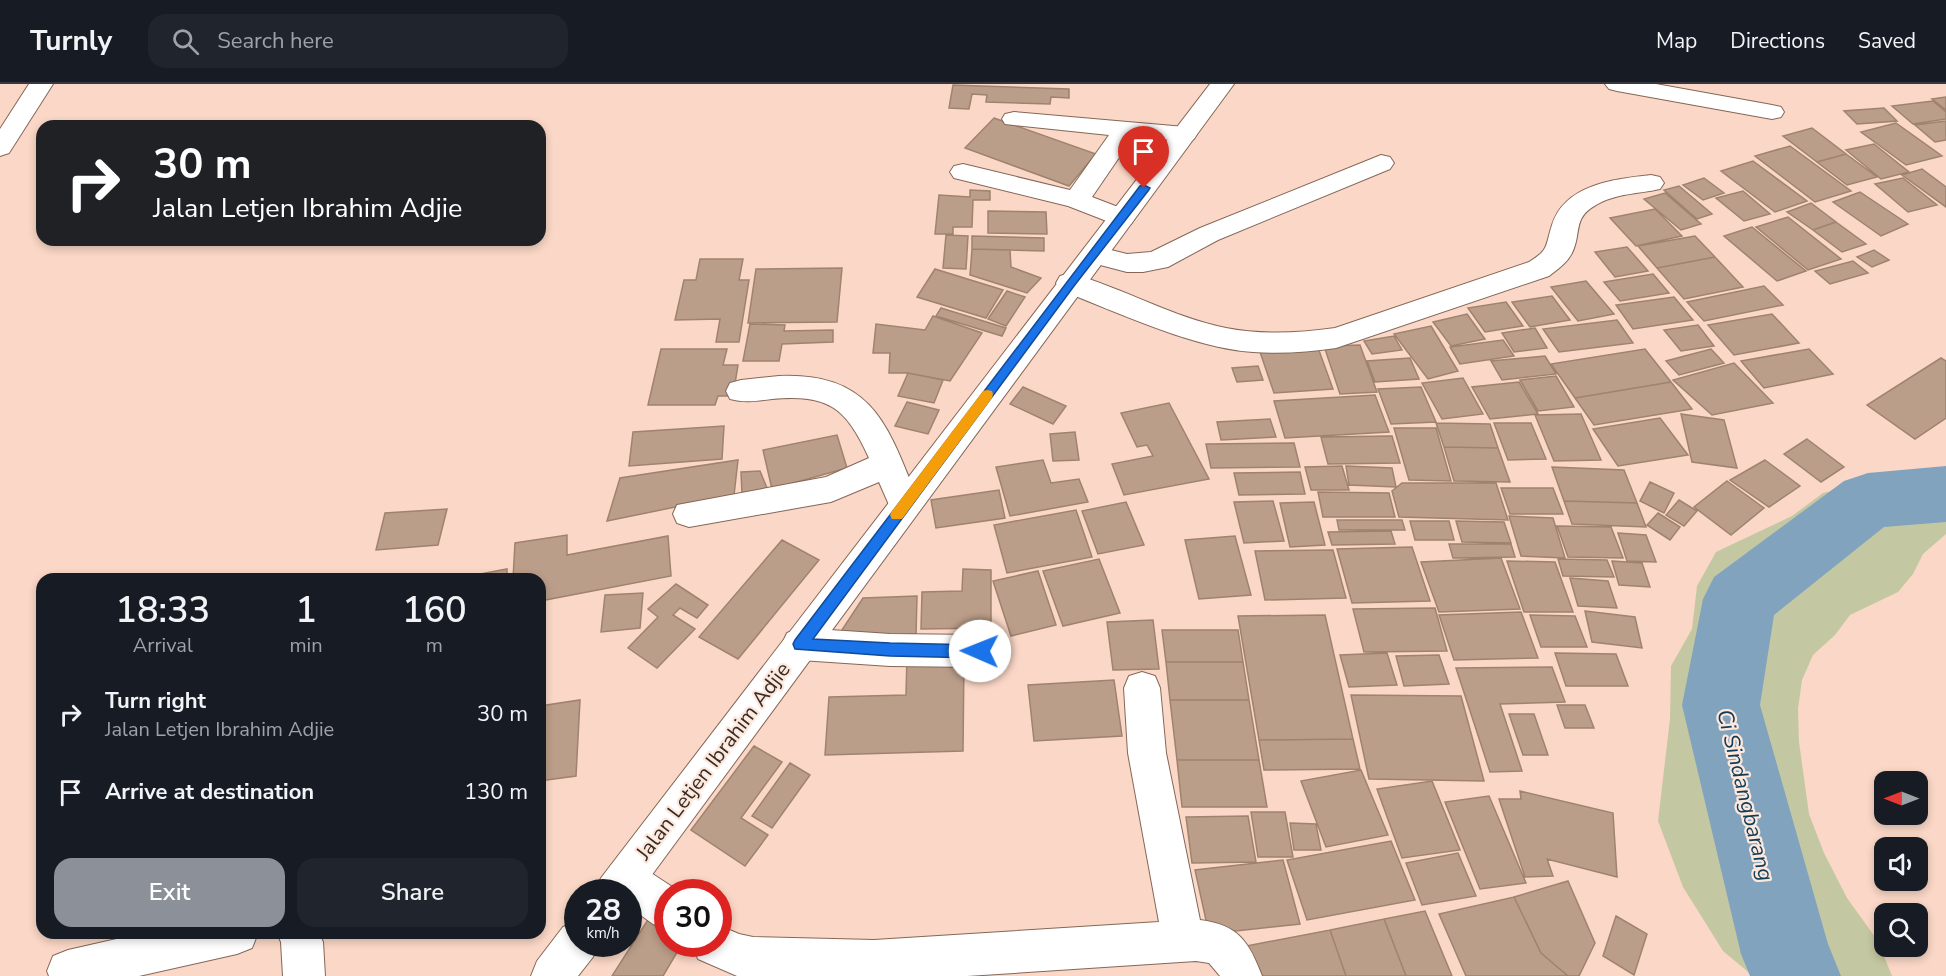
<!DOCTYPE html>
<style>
:root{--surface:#171b24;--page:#20242c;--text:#f1f3f6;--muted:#9ea1a6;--line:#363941;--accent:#8c9099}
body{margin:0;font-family:"Nunito Sans",sans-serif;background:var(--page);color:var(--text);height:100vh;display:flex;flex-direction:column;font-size:22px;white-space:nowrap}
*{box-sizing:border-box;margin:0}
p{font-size:20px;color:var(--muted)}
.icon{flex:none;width:33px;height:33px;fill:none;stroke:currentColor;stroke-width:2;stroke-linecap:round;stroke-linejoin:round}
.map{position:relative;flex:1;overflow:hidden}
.sheet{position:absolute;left:36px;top:489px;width:510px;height:366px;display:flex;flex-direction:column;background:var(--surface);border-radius:18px;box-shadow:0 3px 9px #0003}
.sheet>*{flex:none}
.top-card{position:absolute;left:36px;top:36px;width:510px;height:126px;border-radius:18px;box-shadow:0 3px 9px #0003;background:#202124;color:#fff;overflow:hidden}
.needle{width:39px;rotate:270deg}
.buttons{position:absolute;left:1874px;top:687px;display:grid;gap:12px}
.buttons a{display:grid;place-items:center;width:54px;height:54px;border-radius:12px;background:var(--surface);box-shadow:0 3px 9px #0003;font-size:30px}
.speed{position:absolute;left:564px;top:795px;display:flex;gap:12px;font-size:30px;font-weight:700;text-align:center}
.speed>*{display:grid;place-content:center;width:78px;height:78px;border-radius:50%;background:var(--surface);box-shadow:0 3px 9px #0003;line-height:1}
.speed small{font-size:15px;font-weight:400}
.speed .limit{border:9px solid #d22;background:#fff;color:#111}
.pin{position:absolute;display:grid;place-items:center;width:51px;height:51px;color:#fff;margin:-62px -26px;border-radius:50% 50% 50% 0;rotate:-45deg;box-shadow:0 0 6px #0007}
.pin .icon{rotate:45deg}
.me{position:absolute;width:66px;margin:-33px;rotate:271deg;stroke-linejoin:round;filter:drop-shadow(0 0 4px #0008)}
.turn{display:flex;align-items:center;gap:21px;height:126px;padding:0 18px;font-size:27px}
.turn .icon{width:78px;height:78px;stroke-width:2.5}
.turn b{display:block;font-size:42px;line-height:51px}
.eta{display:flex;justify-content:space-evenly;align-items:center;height:102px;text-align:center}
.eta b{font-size:36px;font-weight:600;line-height:42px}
.primary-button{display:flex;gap:12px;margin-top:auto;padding:12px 18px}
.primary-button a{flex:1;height:69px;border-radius:18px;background:var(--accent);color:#fff;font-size:24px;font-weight:600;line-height:69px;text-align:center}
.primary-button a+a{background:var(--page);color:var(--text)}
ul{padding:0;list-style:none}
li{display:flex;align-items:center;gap:18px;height:78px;padding:0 18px}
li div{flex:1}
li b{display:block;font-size:22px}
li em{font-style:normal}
header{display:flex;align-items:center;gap:36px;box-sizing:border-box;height:84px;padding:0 30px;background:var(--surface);border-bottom:2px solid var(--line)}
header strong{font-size:28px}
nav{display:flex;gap:33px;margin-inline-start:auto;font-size:21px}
.search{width:420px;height:54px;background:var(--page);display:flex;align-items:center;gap:15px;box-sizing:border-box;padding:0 21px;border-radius:18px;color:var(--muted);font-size:22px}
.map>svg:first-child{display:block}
.green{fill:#c4c8a2}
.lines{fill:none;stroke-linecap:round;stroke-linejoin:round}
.river{fill:#82a3bd;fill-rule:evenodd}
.building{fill:#bb9e89;stroke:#9f836e;stroke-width:1.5}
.minor-casing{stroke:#856757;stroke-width:2}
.major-casing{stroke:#856757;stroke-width:2}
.minor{fill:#fff;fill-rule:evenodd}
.major{fill:#fff;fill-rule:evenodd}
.route{fill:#1a73e8;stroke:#114b97;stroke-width:1.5}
.slow{fill:#f59e0b}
.labels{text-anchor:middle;stroke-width:4.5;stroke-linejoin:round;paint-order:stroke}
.street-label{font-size:21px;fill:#382b24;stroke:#fde8dd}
.water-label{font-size:22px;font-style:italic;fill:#113b56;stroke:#fde8dd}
</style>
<header>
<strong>Turnly</strong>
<div class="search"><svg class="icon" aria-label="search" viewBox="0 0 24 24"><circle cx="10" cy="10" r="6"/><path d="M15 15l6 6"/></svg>Search here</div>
<nav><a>Map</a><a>Directions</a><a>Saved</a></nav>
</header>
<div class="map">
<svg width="1946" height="892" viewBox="0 0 1946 892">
<rect width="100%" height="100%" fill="#fad7c6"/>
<!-- green -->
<path class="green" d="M 1946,385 L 1946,450 L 1923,470 L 1913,490 L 1898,508 L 1850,531 L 1835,551 L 1813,571 L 1802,596 L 1798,625 L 1799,658 L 1809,730 L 1824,769 L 1847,814 L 1878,857 L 1892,892 L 1753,892 L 1723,867 L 1683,803 L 1658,737 L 1670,635 L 1671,582 L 1692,545 L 1697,502 L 1716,468 L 1792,432 L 1823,409 L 1865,399 L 1914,397 Z"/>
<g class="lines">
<!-- river -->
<path class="river" d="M 1946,382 L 1946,438 L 1884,443 L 1774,531 L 1760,621 L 1828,860 L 1841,892 L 1750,892 L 1741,870 L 1682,621 L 1703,515 L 1714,493 L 1844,397 L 1868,389 Z"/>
</g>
<!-- building -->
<path class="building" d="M 953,1 L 1069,5 L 1069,14 L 1051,13 L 1050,20 L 986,18 L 987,11 L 972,10 L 969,25 L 949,24 Z
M 1946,13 L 1946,26 L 1932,15 Z
M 1933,17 L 1946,28 L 1946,35 L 1913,40 L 1892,22 Z
M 1884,24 L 1897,37 L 1857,40 L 1844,27 Z
M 994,34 L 1096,70 L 1069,102 L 965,64 Z
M 1946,37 L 1946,56 L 1935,58 L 1915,41 Z
M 1896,39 L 1942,72 L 1906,81 L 1861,48 Z
M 1812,44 L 1846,70 L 1817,78 L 1783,52 Z
M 1874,60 L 1909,88 L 1881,95 L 1846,66 Z
M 1790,62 L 1851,107 L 1815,118 L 1755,72 Z
M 1846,70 L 1877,93 L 1847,101 L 1817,78 Z
M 1753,77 L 1807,117 L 1775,128 L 1721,87 Z
M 1922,85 L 1946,103 L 1946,123 L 1902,91 Z
M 1704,94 L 1724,109 L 1703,116 L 1683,101 Z
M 1903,94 L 1937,121 L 1908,128 L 1875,100 Z
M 1679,102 L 1712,130 L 1697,135 L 1664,106 Z
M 970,106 L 990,107 L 990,116 L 973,116 L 972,143 L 953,143 L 953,150 L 935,150 L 939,111 L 970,113 Z
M 1743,107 L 1770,130 L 1744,137 L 1716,114 Z
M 1860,108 L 1908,140 L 1881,152 L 1833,118 Z
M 1665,109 L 1701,140 L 1681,146 L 1644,115 Z
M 1811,119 L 1836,138 L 1813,146 L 1787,128 Z
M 1655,125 L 1682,152 L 1636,162 L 1610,134 Z
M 988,127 L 1046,128 L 1047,150 L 988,149 Z
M 1788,133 L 1841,175 L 1808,186 L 1756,143 Z
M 1836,138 L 1866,160 L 1842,168 L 1813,146 Z
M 1752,143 L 1806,187 L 1777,197 L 1724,152 Z
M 946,151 L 968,152 L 966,185 L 943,184 Z
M 972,152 L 1044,154 L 1044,167 L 972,165 Z
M 1695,152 L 1715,173 L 1657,184 L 1638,162 Z
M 1627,163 L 1648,187 L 1615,193 L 1595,168 Z
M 972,165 L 1010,166 L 1011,183 L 1041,194 L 1027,209 L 970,191 Z
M 1874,166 L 1889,176 L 1872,183 L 1857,173 Z
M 1715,173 L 1743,203 L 1684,215 L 1657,184 Z
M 700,175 L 743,175 L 739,196 L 749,196 L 739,258 L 716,258 L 720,235 L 675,236 L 684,196 L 696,196 Z
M 1853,177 L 1868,189 L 1830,200 L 1815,187 Z
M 842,184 L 837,238 L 748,239 L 756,185 Z
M 935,185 L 1003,206 L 986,234 L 917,213 Z
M 1653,190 L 1669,209 L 1620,217 L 1604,198 Z
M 1586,197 L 1614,230 L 1578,237 L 1551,203 Z
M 1764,202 L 1783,221 L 1704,237 L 1687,218 Z
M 1007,207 L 1025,213 L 1006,242 L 988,235 Z
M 1552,212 L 1570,236 L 1530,243 L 1512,218 Z
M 1674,213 L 1693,236 L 1633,245 L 1616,221 Z
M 1506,218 L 1523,242 L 1485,248 L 1468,224 Z
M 941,224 L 1006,244 L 1002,252 L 936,232 Z
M 1467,230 L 1485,255 L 1451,262 L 1433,238 Z
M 1772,230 L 1799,259 L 1734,271 L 1708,241 Z
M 933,232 L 982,249 L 950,297 L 908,289 L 889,289 L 890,269 L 873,269 L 876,240 L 925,246 Z
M 1617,236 L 1633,259 L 1559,268 L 1543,245 Z
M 750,240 L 785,241 L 784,247 L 833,246 L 833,258 L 782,260 L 779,277 L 743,277 Z
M 1698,241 L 1714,262 L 1681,267 L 1664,246 Z
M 1431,242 L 1458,287 L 1428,295 L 1394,250 Z
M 1535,244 L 1547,264 L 1514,268 L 1502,249 Z
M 1394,252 L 1402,266 L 1372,270 L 1364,257 Z
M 1503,256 L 1514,272 L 1460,280 L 1450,263 Z
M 1317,261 L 1333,305 L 1274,309 L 1259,265 Z
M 1360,261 L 1377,308 L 1340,310 L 1324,262 Z
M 661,265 L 727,265 L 723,281 L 738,281 L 733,312 L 718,312 L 715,321 L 648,321 Z
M 1645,265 L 1671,298 L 1575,314 L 1551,280 Z
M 1711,265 L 1724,279 L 1679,291 L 1666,277 Z
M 1809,265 L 1833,290 L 1764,304 L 1741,277 Z
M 1545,272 L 1556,290 L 1502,296 L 1491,277 Z
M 1410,274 L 1419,295 L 1375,298 L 1367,277 Z
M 1941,274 L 1946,277 L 1946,334 L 1915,355 L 1867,321 Z
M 1734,279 L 1773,319 L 1712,331 L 1673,296 Z
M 1258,282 L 1263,296 L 1237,298 L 1232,284 Z
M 908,289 L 943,296 L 934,319 L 898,312 Z
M 1556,292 L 1574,323 L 1538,327 L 1520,296 Z
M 1463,294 L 1483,330 L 1442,335 L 1422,299 Z
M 1519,298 L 1538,330 L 1490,335 L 1472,303 Z
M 1671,298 L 1692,325 L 1594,341 L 1575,314 Z
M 1023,303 L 1066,322 L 1053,340 L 1010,320 Z
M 1421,303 L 1436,338 L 1391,340 L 1378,305 Z
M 1375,311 L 1389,348 L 1285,354 L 1274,317 Z
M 907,318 L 939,326 L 928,350 L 895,342 Z
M 1169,319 L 1209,395 L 1124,411 L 1112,380 L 1153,372 L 1147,361 L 1137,363 L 1121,329 Z
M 1581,330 L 1601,376 L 1554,377 L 1535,331 Z
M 1681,330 L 1724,336 L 1737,384 L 1692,378 Z
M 1660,334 L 1688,371 L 1618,382 L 1593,345 Z
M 1270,335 L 1276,353 L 1221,356 L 1217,338 Z
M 1436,339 L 1490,340 L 1498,364 L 1444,363 Z
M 1494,339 L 1531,339 L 1546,375 L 1508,376 Z
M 724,342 L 722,375 L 629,382 L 633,348 Z
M 1394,344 L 1436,344 L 1451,397 L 1409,396 Z
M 1075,348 L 1079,376 L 1053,377 L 1050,350 Z
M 837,351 L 847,384 L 772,405 L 763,366 Z
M 1392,352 L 1400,379 L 1328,380 L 1321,353 Z
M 1807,355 L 1844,383 L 1821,398 L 1784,370 Z
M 1294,359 L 1300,383 L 1211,384 L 1206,360 Z
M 1444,363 L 1498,364 L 1510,398 L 1454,397 Z
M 738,376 L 734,411 L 607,437 L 620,394 Z
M 1043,376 L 1051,399 L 1079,395 L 1088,418 L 1010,432 L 996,383 Z
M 1765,376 L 1800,402 L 1769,423 L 1730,396 Z
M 1342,382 L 1349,406 L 1311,406 L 1305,383 Z
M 1346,382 L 1392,384 L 1396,403 L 1349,401 Z
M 1552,383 L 1624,386 L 1637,419 L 1564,417 Z
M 760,387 L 767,404 L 742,410 L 741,388 Z
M 1300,388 L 1305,410 L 1239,411 L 1234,389 Z
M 1727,397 L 1764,424 L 1731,451 L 1694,423 Z
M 1650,398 L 1674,409 L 1664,429 L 1640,417 Z
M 1402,399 L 1496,399 L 1508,436 L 1399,433 L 1392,407 Z
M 1501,404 L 1553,404 L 1563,430 L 1510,430 Z
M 999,406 L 1005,434 L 936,444 L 931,416 Z
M 1318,408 L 1389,409 L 1395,433 L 1323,433 Z
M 1679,416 L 1697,427 L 1684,442 L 1666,431 Z
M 1273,417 L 1284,457 L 1244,459 L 1234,418 Z
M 1564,417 L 1637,419 L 1646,443 L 1572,440 Z
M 1126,418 L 1144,461 L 1098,470 L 1082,427 Z
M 1314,418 L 1325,461 L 1290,463 L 1280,419 Z
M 447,425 L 438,461 L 376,466 L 385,429 Z
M 1076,426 L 1092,473 L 1007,489 L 994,441 Z
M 1658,429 L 1680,443 L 1670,456 L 1647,441 Z
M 1509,432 L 1553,434 L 1565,474 L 1521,472 Z
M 1337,436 L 1402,436 L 1405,446 L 1339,446 Z
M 1410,437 L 1449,437 L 1454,456 L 1415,456 Z
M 1456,437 L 1504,438 L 1511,459 L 1462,458 Z
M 1557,442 L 1611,443 L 1623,474 L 1568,473 Z
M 1391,447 L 1395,460 L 1332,461 L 1328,448 Z
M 1618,449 L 1646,451 L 1656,478 L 1627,477 Z
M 567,451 L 567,471 L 668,452 L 671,492 L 540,517 L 540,495 L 513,495 L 515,459 Z
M 1235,452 L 1251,511 L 1199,515 L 1185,456 Z
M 782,456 L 819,476 L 738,575 L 699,553 Z
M 1449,460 L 1511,460 L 1515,473 L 1453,474 Z
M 1412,463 L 1430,517 L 1352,519 L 1337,465 Z
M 1333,466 L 1346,514 L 1265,516 L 1255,467 Z
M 1501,474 L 1520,525 L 1439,528 L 1421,478 Z
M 1099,475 L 1120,529 L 1063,542 L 1043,487 Z
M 1558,475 L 1607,476 L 1614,493 L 1563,492 Z
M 1507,477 L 1555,478 L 1573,528 L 1524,528 Z
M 1612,477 L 1642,479 L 1650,503 L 1619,501 Z
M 507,485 L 507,495 L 454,495 Z
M 963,485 L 991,486 L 991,544 L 921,545 L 922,508 L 962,507 Z
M 1038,487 L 1056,541 L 1011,552 L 993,497 Z
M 1570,494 L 1608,497 L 1617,524 L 1578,522 Z
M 676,500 L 708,521 L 697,534 L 680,524 L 673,531 L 695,545 L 657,584 L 628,564 L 658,533 L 648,525 Z
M 643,509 L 640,544 L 601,548 L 605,511 Z
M 917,512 L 916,551 L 838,552 L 863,514 Z
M 1435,524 L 1447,567 L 1364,568 L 1353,525 Z
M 1585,527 L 1635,533 L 1642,564 L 1592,558 Z
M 1521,528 L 1538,574 L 1454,576 L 1439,531 Z
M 1325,531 L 1353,655 L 1259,656 L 1238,532 Z
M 1530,531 L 1575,532 L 1587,563 L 1541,563 Z
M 1153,536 L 1159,585 L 1113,586 L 1107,538 Z
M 1162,546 L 1238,546 L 1243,578 L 1166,578 Z
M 1387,569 L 1397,601 L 1349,603 L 1340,571 Z
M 1555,569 L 1616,570 L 1628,602 L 1566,602 Z
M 1439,571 L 1449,600 L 1404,602 L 1396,572 Z
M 907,572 L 964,572 L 963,667 L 825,671 L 829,613 L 906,611 Z
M 1166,578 L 1243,578 L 1249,616 L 1170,616 Z
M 1552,583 L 1565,618 L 1500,620 L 1522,687 L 1490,688 L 1456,584 Z
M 1114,596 L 1122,652 L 1034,657 L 1028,601 Z
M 1351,611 L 1461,612 L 1484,697 L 1369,695 Z
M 580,616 L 576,692 L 540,697 L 540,622 Z
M 1170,616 L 1249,616 L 1259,676 L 1177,676 Z
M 1557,621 L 1585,621 L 1594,644 L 1565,644 Z
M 1509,630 L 1534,630 L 1548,671 L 1523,671 Z
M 1353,655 L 1360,685 L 1264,686 L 1259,656 Z
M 754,662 L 782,678 L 741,734 L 768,751 L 745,782 L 691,746 Z
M 1177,676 L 1259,676 L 1267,723 L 1182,723 Z
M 790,679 L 810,691 L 772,744 L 752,732 Z
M 1361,686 L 1388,751 L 1326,763 L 1301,697 Z
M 1432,697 L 1460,766 L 1402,774 L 1377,705 Z
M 1520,707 L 1613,729 L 1617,793 L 1547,775 L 1553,792 L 1525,793 L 1499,715 L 1521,715 Z
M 1489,712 L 1526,799 L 1480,805 L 1445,718 Z
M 1251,728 L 1285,728 L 1293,773 L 1258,773 Z
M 1248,732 L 1256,778 L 1192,779 L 1186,733 Z
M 1290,739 L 1316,740 L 1321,766 L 1294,766 Z
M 1391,757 L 1415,816 L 1307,836 L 1287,776 Z
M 1458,769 L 1476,812 L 1422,821 L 1406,779 Z
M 1283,776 L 1300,840 L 1209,850 L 1195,786 Z
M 1568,797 L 1595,859 L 1579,892 L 1568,892 L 1541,869 L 1514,813 Z
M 1514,813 L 1541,869 L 1568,892 L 1466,892 L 1439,830 Z
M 1425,827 L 1452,892 L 1406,892 L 1384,835 Z
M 1616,832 L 1647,850 L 1634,891 L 1603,872 Z
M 649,834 L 668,844 L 668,860 L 682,860 L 663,892 L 612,892 Z
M 1384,835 L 1406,892 L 1346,892 L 1330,846 Z
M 1330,846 L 1346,892 L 1244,892 L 1236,864 Z"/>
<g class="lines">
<defs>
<path id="minor" d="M 29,0 L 53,0 L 9,69 L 0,72 L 0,45 Z
M 1605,0 L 1656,0 L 1772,21 L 1781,23 L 1784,28 L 1781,33 L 1772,35 L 1617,7 L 1609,5 Z
M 1014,28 L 1185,43 L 1194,45 L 1197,50 L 1194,55 L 1185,57 L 1133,53 L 1092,113 L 1131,128 L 1135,134 L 1131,140 L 1122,143 L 1068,122 L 954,94 L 950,88 L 954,82 L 963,80 L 1070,106 L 1109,51 L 1005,40 L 1002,35 L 1005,30 Z
M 1381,71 L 1390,73 L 1394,79 L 1390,85 L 1218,156 L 1168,183 L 1143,188 L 1127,188 L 1085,177 L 1081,171 L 1085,165 L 1095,162 L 1127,170 L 1151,168 L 1200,144 Z
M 1651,91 L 1660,93 L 1664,99 L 1660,105 C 1639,110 1616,109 1596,121 C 1572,134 1582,149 1572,169 C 1567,179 1558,185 1549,192 L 1336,264 C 1309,268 1281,270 1253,268 C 1193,264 1117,228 1060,206 L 1056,199 L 1060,192 L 1070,189 C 1123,204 1172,233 1226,244 C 1261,251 1300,249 1335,244 L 1529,178 C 1550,165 1545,162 1552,141 C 1565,100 1615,95 1651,91 Z
M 779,292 C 875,288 889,345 920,421 L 915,430 L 904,434 L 893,430 L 879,398 L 831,418 L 689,443 L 677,439 L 673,430 L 677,421 L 826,393 L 869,374 C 846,323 828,310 772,315 C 757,317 744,319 730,315 L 726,307 L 730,299 L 741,296 Z
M 800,544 L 890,550 L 980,551 L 993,556 L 998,567 L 993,578 L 980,583 L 890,582 L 800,576 L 787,571 L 782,560 L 787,549 Z
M 1142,588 L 1155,592 L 1160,604 L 1166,669 L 1200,836 C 1239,841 1249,858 1262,892 L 1220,892 L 1209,879 L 1196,877 L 967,892 L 737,892 L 698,875 L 692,860 L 718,860 L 718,841 L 739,850 L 753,853 L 874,856 L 1159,838 L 1128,669 L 1124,604 L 1129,592 Z
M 625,775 L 639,781 L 680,808 L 668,808 L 668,845 L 653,840 L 628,822 L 628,808 L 610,808 L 605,795 L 611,781 Z
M 143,849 L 258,849 L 252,864 L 237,870 L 139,892 L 49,892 L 47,887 L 53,872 L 68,866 Z
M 277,849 L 319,849 L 323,858 L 325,892 L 283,892 L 281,858 Z"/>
<path id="major" d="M 1210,0 L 1234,0 L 629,822 L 628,808 L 595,808 L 601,794 Z
M 578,837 L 578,860 L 598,860 L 593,873 L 578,892 L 531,892 L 537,877 L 563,843 Z"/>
</defs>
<!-- minor casing -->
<use href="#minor" class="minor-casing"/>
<!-- major casing -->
<use href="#major" class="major-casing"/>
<!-- minor -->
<use href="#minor" class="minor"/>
<!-- major -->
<use href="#major" class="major"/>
</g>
<!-- route -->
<path class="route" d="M 1144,101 L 1150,104 L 1148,107 L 1074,202 L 813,555 L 890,559 L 980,561 L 985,563 L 987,567 L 985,572 L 980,574 L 890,572 L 795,565 L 793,560 L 795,556 L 1140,102 Z"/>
<!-- slow -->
<path class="slow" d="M 987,306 L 992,307 L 993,310 L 992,314 L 902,435 L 892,435 L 890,431 L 892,427 L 983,307 Z"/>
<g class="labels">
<!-- street labels -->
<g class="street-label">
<text transform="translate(713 677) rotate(-53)" y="7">Jalan Letjen Ibrahim Adjie</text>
</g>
<!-- water labels -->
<g class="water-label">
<text transform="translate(1746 711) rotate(76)" y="8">Ci Sindangbarang</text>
</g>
</g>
</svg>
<div class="buttons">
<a><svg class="needle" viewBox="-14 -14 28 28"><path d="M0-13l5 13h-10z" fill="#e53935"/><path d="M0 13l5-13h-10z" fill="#9ea1a6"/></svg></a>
<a><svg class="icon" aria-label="sound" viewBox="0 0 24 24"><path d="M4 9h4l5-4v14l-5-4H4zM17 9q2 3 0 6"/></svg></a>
<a><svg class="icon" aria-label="search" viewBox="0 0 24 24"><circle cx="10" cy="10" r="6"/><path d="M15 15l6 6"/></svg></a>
</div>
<div class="speed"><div>28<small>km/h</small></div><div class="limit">30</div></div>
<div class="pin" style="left:1144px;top:104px;background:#d93025"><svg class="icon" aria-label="arrive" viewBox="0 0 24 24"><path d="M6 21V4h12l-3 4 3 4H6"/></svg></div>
<svg class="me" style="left:980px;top:567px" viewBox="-20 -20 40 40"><circle r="19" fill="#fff"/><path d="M0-13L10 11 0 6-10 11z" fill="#1a73e8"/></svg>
<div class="top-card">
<div class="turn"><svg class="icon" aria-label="right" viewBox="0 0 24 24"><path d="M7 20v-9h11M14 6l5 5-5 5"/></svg><div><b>30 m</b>Jalan Letjen Ibrahim Adjie</div></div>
</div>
<section class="sheet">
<div class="eta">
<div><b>18:33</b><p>Arrival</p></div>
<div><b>1</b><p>min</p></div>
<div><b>160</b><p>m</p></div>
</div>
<ul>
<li><svg class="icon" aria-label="right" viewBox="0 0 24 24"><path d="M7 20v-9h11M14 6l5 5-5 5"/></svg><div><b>Turn right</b><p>Jalan Letjen Ibrahim Adjie</p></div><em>30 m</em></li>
<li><svg class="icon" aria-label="arrive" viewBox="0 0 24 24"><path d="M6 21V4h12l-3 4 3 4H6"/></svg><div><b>Arrive at destination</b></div><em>130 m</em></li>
</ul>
<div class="primary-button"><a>Exit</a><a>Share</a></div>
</section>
</div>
